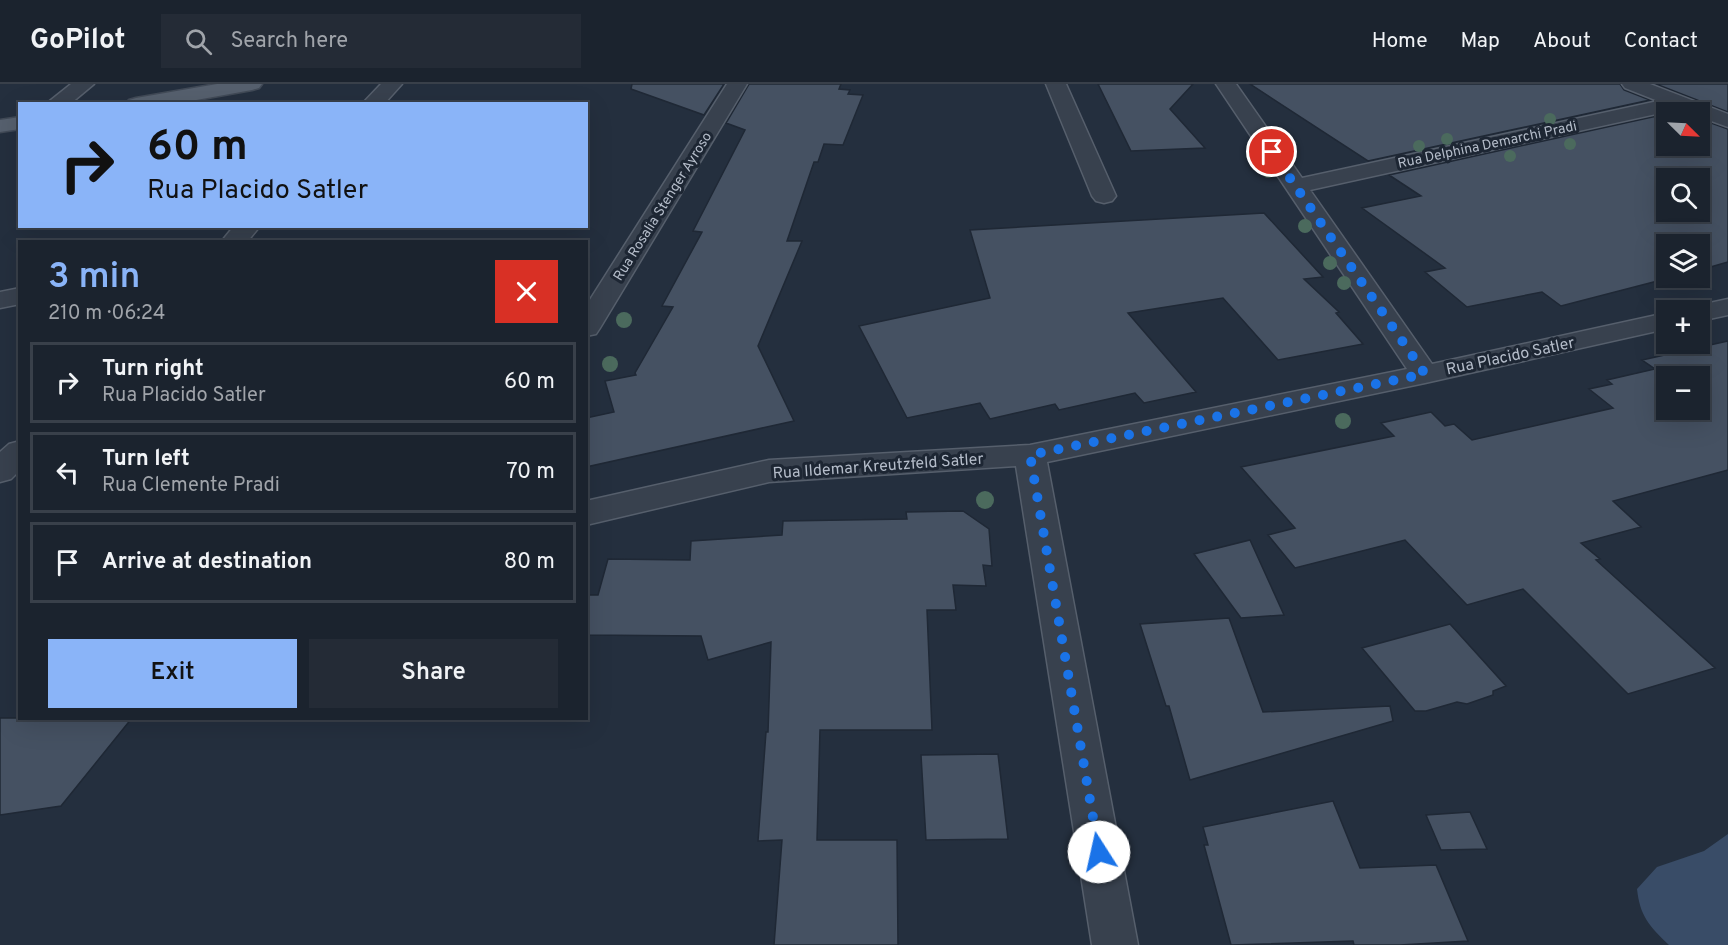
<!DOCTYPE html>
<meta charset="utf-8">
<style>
:root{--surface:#1b232e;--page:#242b36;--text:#f1f3f6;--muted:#a0a4aa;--line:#39404a;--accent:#8ab4f8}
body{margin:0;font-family:Overpass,sans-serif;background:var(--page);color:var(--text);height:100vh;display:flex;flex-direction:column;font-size:22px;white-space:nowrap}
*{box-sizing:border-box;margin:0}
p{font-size:20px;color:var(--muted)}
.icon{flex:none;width:33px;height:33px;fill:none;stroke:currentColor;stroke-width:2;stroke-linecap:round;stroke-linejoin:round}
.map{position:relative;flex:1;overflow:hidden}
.sheet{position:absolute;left:18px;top:156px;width:570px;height:480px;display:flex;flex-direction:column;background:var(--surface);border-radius:0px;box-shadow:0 6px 24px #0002,0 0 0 2px var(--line)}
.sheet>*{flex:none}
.top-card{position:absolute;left:18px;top:18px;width:570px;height:126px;border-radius:0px;box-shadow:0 6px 24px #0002,0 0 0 2px var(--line);background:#8ab4f8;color:#111;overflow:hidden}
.needle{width:39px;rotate:114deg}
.tools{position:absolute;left:1656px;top:18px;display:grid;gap:12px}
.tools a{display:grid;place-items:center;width:54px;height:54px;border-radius:0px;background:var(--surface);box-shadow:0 6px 24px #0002,0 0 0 2px var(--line);font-size:30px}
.pin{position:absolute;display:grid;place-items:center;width:51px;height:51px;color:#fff;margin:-26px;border:3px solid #fff;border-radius:50%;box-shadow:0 2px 6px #0007}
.me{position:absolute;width:66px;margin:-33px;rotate:350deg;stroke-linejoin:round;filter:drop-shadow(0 0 4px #0008)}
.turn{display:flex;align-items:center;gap:21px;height:126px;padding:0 30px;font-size:27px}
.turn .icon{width:78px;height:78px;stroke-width:2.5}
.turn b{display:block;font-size:42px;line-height:51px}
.round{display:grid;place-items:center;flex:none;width:63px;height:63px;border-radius:0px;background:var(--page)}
.headline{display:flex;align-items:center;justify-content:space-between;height:102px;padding:0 30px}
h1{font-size:36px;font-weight:600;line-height:45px;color:var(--accent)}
.cta{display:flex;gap:12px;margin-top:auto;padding:12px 30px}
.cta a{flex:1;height:69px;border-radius:0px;background:var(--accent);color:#111;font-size:24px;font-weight:600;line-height:69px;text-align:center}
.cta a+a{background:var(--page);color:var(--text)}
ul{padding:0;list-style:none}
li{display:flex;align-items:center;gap:18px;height:81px;margin:0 12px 9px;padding:0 18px;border:3px solid var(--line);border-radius:0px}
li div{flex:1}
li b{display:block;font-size:22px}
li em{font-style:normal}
header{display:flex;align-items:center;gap:36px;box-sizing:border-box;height:84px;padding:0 30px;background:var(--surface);border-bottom:2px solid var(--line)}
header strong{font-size:28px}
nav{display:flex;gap:33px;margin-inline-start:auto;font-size:21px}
.search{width:420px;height:54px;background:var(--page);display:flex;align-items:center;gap:15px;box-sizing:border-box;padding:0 21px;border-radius:0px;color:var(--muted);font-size:22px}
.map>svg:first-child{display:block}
.water{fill:#394c67}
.building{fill:#455162;stroke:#1f2835;stroke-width:1.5;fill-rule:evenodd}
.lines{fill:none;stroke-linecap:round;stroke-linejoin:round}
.minor-casing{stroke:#565f6c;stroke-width:3}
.major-casing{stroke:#414a57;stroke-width:3}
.minor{fill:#38414e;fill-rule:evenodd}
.major{fill:#56606e;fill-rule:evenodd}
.tree{fill:#4b6a5d}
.route{stroke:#1a73e8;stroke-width:10;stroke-dasharray:0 18}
.labels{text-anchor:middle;stroke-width:6;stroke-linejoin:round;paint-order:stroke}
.far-street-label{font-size:14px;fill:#b4bcc9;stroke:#1d2633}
.street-label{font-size:16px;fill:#b4bcc9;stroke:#1d2633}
</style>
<header>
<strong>GoPilot</strong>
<div class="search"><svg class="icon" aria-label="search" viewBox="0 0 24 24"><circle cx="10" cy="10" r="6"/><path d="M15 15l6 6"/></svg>Search here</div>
<nav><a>Home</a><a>Map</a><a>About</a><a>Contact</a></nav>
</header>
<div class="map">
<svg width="1728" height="861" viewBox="0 0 1728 861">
<rect width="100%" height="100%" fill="#242f3e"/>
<!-- water -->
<path class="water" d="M 1728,750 L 1728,861 L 1669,861 C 1649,842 1640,832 1637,805 L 1657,783 L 1704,767 Z"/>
<!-- building -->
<path class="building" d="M 632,0 L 724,0 L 704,31 L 631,5 Z
M 749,0 L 841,0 L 839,5 L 850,6 L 848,10 L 863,11 L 843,61 L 824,60 L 818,78 L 814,78 L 787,157 L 802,157 L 758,262 L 794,337 L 586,383 L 586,334 L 614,328 L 605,297 L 636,291 L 635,289 L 673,223 L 662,222 L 702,148 L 693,147 L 745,46 L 726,39 Z
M 1098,0 L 1193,0 L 1170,25 L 1205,64 L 1131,67 Z
M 1250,0 L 1620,0 L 1624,6 L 1650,16 L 1368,77 Z
M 1656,0 L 1728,0 L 1728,28 Z
M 1666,30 L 1666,62 L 1700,62 L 1700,35 L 1728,45 L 1728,178 L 1700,186 L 1700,160 L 1666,160 L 1666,194 L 1669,194 L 1561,222 L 1542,208 L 1467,223 L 1425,188 L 1445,184 L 1362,124 L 1421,112 L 1389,91 ZM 1666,94 L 1700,94 L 1700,128 L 1666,128 Z
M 1264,129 L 1323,193 L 1304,195 L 1339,228 L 1336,229 L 1363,260 L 1278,276 L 1223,214 L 1128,229 L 1196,308 L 1144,319 L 1135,309 L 1059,326 L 1055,320 L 990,335 L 980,319 L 907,334 L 859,242 L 990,214 L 970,146 Z
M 1728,257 L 1728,386 L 1613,417 L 1641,443 L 1581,459 L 1600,475 L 1596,476 L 1715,584 L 1628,610 L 1523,505 L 1467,521 L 1405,456 L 1295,484 L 1268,451 L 1295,444 L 1241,383 L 1394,352 L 1381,339 L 1431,328 L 1445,342 L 1454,340 L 1472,356 L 1613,324 L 1589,305 L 1612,300 L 1607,296 L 1655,285 L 1642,276 ZM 1666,292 L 1700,292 L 1700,326 L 1666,326 Z
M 963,427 L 989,445 L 992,482 L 983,481 L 986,502 L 953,501 L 956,526 L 927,526 L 932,646 L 820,646 L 817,756 L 897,756 L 898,861 L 774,861 L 782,756 L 758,757 L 766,648 L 768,648 L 771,558 L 708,576 L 701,552 L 586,551 L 586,511 L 598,511 L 608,475 L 690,476 L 691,457 L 782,451 L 783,437 L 907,435 L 906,428 Z
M 1250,456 L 1284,531 L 1241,534 L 1194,470 Z
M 1229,534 L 1263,628 L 1390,622 L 1393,637 L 1190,696 L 1169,622 L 1166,622 L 1140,540 Z
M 1450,540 L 1506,602 L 1493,607 L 1493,611 L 1467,620 L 1457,618 L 1426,627 L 1415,627 L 1362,564 Z
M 0,634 L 132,634 L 61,722 L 0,731 Z
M 998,670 L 1008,755 L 926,756 L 921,671 Z
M 1333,717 L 1360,784 L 1436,781 L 1468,857 L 1400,861 L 1354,861 L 1353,857 L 1231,861 L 1204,761 L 1208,761 L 1203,743 Z
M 1470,728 L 1487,765 L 1441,766 L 1426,731 Z"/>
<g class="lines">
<defs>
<path id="minor" d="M 71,0 L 94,0 L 70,20 L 46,20 Z
M 381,0 L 402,0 L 384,20 L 362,20 Z
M 727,0 L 747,0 L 600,244 L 596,250 L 586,252 L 586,222 Z
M 1046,0 L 1066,0 L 1116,112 L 1112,117 L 1104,119 L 1096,117 L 1092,112 Z
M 1216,0 L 1236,0 L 1302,94 L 1658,17 L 1625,4 L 1622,0 L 1650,0 L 1728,30 L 1728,43 L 1700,33 L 1700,28 L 1687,28 L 1679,25 L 1310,106 L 1432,280 L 1666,229 L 1666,245 L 1425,299 L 1047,378 L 1138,861 L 1092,861 L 1016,382 L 769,398 L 586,441 L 586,417 L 769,376 L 1030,361 L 1407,285 Z
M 234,142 L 260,142 L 247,158 L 221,158 Z
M 20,204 L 20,220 L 0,224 L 0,208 Z
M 1728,215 L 1728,231 L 1700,237 L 1700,226 L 1688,226 L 1691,223 Z
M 20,357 L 20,386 L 11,395 L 0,398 L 0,368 L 9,360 Z"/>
<path id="major" d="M 217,0 L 262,0 L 259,4 L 252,6 L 174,20 L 126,20 L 129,16 L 136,14 Z
M 20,33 L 20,45 L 0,48 L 0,36 Z"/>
</defs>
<!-- minor casing -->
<use href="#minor" class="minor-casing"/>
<!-- major casing -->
<use href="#major" class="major-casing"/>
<!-- minor -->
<use href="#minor" class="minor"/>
<!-- major -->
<use href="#major" class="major"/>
</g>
<!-- trees -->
<g class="tree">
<circle cx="1550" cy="35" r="6"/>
<circle cx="1447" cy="55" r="6"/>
<circle cx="1570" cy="60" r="6"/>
<circle cx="1419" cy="62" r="6"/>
<circle cx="1510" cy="72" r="6"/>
<circle cx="1268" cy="88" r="6"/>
<circle cx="1305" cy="142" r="7"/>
<circle cx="1330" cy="179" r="7"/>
<circle cx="1344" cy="199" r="7"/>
<circle cx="624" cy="236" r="8"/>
<circle cx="610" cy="280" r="8"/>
<circle cx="1343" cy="337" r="8"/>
<circle cx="985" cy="416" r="9"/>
</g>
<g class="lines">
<!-- route -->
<path class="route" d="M 1099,768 L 1030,371 L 1425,290 L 1272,68"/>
</g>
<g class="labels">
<!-- far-street labels -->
<g class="far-street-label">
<text transform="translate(1487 60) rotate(-12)" y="5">Rua Delphina Demarchi Pradi</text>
<text transform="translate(662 122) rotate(-58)" y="5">Rua Rosalia Stenger Ayroso</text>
</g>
<!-- street labels -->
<g class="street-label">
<text transform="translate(1510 271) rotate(-12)" y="6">Rua Placido Satler</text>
<text transform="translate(878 381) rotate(-4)" y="6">Rua Ildemar Kreutzfeld Satler</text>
</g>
</g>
</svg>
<div class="tools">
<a><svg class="needle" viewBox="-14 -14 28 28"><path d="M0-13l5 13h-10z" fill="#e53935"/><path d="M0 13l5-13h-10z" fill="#a0a4aa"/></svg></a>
<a><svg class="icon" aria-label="search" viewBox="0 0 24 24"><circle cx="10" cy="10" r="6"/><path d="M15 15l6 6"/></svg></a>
<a><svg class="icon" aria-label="layers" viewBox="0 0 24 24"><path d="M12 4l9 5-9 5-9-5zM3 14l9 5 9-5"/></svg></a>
<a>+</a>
<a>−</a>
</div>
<div class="pin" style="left:1272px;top:68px;background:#d93025"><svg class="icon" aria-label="arrive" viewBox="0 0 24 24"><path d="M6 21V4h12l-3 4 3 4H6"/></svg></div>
<svg class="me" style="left:1099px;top:768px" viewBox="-20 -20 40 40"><circle r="19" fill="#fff"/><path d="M0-13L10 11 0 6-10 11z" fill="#1a73e8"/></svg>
<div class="top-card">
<div class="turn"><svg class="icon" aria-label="right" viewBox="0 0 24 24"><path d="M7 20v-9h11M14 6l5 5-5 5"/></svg><div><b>60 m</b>Rua Placido Satler</div></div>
</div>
<section class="sheet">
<div class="headline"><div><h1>3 min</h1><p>210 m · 06:24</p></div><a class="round" style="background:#d93025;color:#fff"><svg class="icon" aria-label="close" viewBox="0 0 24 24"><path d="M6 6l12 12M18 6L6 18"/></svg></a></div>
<ul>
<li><svg class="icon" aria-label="right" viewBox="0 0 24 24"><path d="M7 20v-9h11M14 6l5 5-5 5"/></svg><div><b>Turn right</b><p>Rua Placido Satler</p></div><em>60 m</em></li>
<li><svg class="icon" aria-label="left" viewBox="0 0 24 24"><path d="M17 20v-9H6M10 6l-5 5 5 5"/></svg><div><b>Turn left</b><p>Rua Clemente Pradi</p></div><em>70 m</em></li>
<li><svg class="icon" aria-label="arrive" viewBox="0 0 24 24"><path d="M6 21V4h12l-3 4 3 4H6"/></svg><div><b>Arrive at destination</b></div><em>80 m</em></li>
</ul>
<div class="cta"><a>Exit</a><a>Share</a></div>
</section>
</div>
